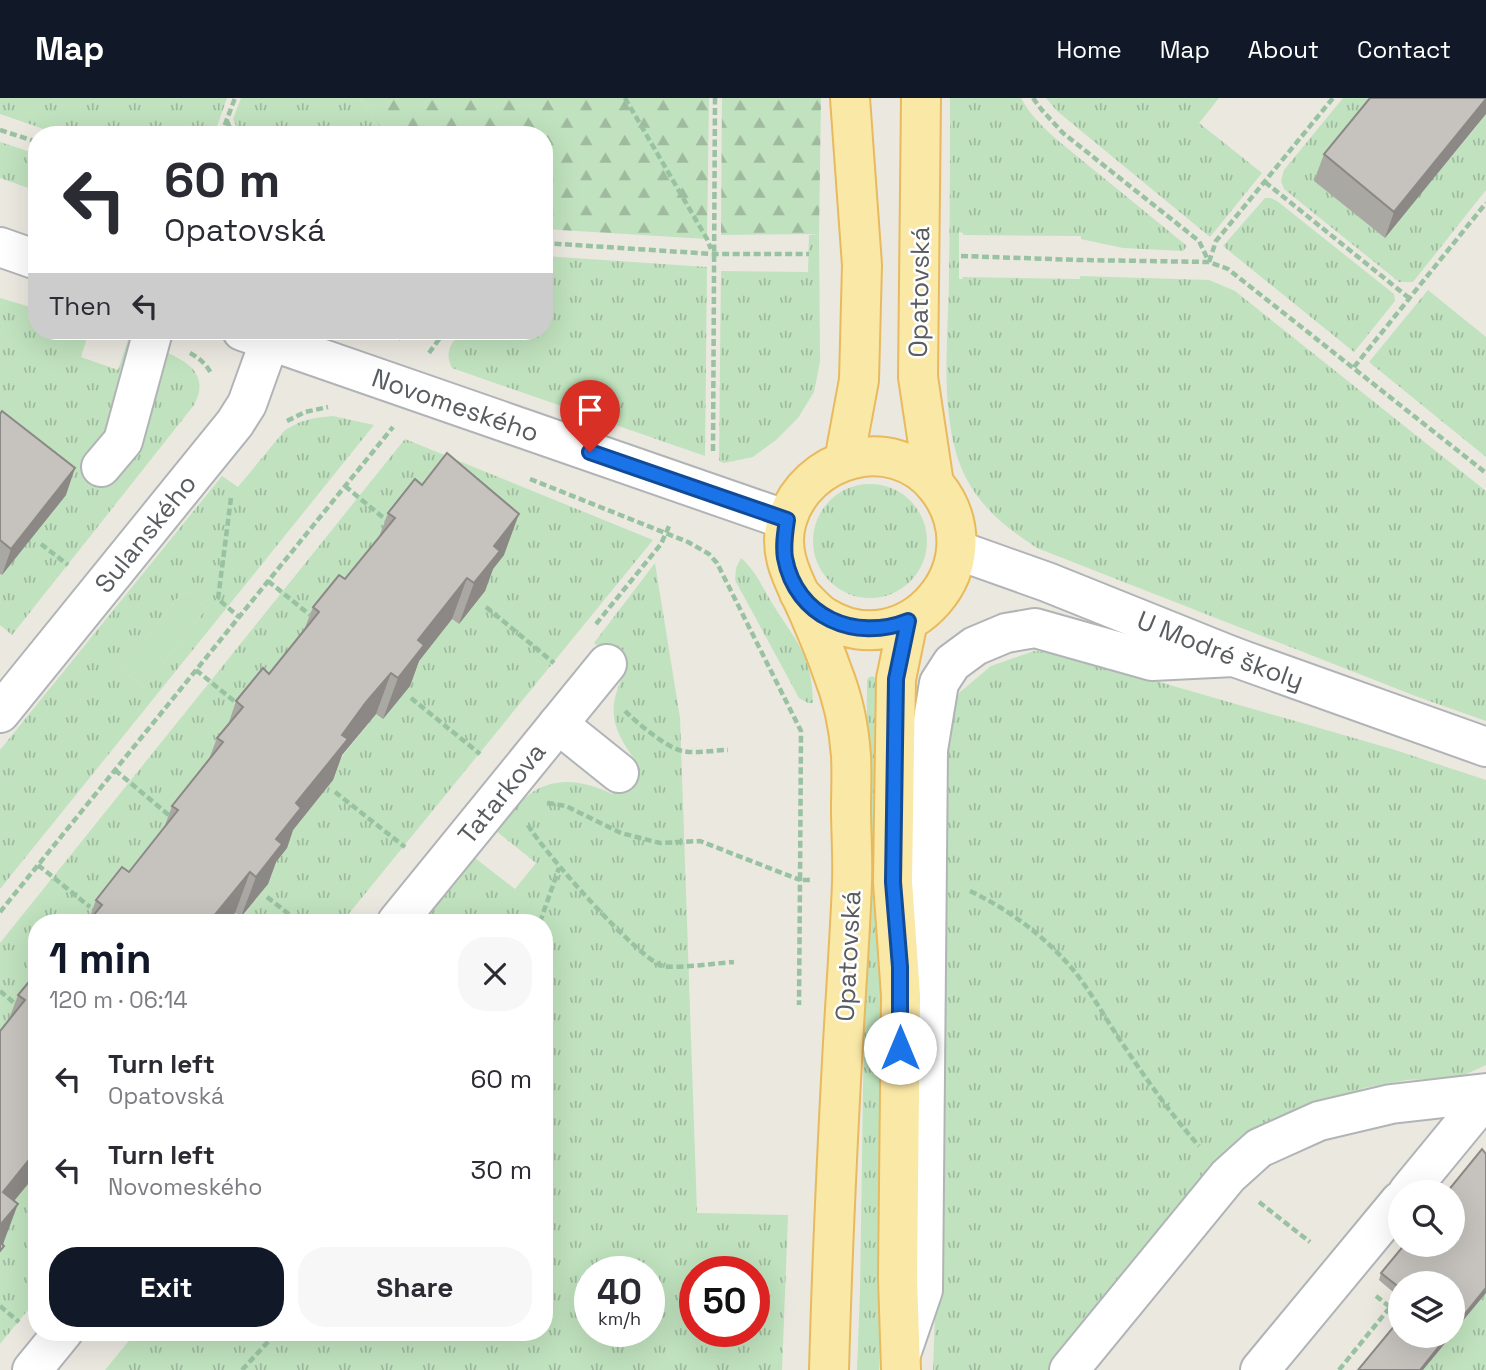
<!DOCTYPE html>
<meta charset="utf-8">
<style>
:root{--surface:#fff;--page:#f7f7f7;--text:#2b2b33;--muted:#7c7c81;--accent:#111827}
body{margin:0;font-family:"Space Grotesk",sans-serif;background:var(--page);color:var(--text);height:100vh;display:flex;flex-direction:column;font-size:26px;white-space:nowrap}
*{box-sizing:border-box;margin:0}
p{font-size:23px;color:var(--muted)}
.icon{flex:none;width:38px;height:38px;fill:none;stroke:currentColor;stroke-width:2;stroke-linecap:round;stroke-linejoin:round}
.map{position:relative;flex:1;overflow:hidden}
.panel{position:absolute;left:28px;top:816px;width:525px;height:427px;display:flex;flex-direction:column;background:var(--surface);border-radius:28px;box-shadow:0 7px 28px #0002}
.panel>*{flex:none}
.banner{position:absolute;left:28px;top:28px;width:525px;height:214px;border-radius:28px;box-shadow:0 7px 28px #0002;background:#fff;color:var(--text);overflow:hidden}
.fabs{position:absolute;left:1388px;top:1082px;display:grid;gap:14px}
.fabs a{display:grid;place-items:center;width:77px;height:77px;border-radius:50%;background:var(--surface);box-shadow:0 7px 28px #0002;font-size:35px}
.speed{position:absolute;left:574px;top:1158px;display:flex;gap:14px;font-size:35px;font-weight:700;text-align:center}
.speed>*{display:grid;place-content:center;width:91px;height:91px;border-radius:50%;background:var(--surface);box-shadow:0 7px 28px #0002;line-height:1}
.speed small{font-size:18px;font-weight:400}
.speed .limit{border:10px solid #d22;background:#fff;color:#111}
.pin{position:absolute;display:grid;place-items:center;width:60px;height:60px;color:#fff;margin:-72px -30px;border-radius:50% 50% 50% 0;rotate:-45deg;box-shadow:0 0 7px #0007}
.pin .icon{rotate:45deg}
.me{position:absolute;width:77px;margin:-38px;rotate:0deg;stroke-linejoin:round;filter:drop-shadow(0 0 5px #0008)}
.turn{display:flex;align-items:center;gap:24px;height:147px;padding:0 21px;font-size:32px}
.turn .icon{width:91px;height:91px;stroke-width:2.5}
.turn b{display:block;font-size:49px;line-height:60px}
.then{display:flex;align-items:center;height:66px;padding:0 21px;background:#0003;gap:14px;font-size:26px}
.round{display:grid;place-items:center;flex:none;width:74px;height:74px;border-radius:28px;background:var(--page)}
.headline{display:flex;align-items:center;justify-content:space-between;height:119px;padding:0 21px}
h1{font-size:42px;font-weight:600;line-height:52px;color:var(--accent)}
.cta{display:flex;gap:14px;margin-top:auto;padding:14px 21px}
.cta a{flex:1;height:80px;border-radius:28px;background:var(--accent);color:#fff;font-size:28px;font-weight:600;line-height:80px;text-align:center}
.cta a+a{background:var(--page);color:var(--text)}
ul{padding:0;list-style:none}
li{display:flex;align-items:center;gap:21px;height:91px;padding:0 21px}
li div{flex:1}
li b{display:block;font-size:26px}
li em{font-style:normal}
header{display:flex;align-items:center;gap:42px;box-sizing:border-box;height:98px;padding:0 35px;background:var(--accent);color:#fff}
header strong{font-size:33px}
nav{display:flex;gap:38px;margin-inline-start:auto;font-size:24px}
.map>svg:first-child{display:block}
.grass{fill:url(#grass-tufts);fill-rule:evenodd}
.forest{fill:url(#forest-firs)}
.garden{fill:#c0e2be}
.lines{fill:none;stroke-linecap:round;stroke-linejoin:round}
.minor-casing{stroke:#b1b4b7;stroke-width:42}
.major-casing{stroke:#e8ba5d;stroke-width:42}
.path{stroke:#98c2a1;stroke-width:4.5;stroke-dasharray:7 3.5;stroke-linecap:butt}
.minor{stroke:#fff;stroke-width:38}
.major{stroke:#fae8a7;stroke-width:38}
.wall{fill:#aaa8a3}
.shaded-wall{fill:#8b8885}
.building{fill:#c6c3be;stroke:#8b8885;stroke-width:2}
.route-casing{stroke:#114b97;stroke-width:18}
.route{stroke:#1a73e8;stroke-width:12}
.labels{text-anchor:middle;stroke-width:5;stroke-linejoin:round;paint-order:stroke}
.street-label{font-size:26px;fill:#595d60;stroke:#fff}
</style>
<header>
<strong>Map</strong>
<nav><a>Home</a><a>Map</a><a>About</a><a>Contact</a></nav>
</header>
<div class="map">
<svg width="1486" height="1272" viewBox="0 0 1486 1272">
<defs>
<pattern id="grass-tufts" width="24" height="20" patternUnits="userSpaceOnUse" patternTransform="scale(1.75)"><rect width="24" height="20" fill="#c0e2be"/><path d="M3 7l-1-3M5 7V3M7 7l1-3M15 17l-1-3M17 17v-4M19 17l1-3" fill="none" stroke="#9fba9e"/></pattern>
<pattern id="forest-firs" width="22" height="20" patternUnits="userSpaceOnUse" patternTransform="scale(1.75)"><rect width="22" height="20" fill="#c0e2be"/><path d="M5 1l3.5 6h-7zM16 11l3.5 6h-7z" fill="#9fba9e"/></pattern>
</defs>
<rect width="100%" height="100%" fill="#ebe8e0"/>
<!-- grass -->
<path class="grass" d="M 0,0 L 227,0 L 214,37 L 61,37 L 0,16 Z
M 241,0 L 359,0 C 369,9 380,24 381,37 L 240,37 L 233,21 Z
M 950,0 L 1021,0 C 1029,16 1043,29 1056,41 L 1187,148 L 1183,153 L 1123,150 L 1081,141 L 1081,138 L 963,137 L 963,135 L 959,134 L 959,181 L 962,181 L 963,179 L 1080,181 L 1080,178 L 1209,182 L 1235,193 L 1486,393 L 1486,623 L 1418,599 L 1037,450 C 1008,431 982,411 966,380 C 937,322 949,238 949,175 C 950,117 950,58 950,0 Z
M 1046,0 L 1219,0 L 1199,25 L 1262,75 L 1210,139 L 1057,13 Z
M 1343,0 L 1381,0 L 1423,93 L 1476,29 L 1486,14 L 1486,92 L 1413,184 L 1399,184 L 1284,91 L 1281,83 L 1284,72 Z
M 0,44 L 37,56 L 37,93 L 0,80 Z
M 1265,100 L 1271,100 L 1277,103 L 1394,196 L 1395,203 L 1354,254 L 1223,148 Z
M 819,136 L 820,264 L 814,294 L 798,320 L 776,342 L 753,359 L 724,365 L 719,363 L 721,173 L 808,174 L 809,137 Z
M 544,158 L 707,169 L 705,358 L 452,270 C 444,254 451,246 461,233 L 544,233 Z
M 1428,192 L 1486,239 L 1486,359 L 1369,264 Z
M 0,200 L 37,211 L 37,233 L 89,233 L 81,259 L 118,272 L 128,242 C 158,252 218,263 194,307 L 12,537 L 0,527 L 0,476 L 2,477 L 65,397 L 0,345 Z
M 333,318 L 374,327 L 0,791 L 0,652 L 222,378 L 238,389 L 285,332 L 300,324 L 315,320 ZM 184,492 L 207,510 L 144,589 L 121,571 Z
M 405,341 L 653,442 L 342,824 L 227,824 L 235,815 L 242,819 L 267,787 L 275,741 L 307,714 L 333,682 L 327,677 L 376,616 L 383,620 L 409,588 L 403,582 L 452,521 L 459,526 L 485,493 L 228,649 L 96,824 L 37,824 L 37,910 L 0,955 L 0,845 Z
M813 443a57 57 0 1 1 114 0a57 57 0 1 1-114 0Z
M 741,460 C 756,473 762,489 772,505 C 796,544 812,556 813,605 L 808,605 L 799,600 L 735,482 L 736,470 Z
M 655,465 L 680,620 L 697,1115 L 788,1117 L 782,1272 L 105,1272 L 136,1234 L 544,1234 L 544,824 L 424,824 L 475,760 L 515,791 L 536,765 L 496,733 C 505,723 514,709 525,700 C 552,677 582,682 612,696 L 637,665 C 612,631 605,612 626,572 L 594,545 ZM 590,1174 L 649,1174 L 649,1234 L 590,1234 ZM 695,1174 L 754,1174 L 754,1234 L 695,1234 Z
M 1034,553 L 1059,555 L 1392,651 L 1486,682 L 1486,967 L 1460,979 L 1407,982 L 1364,990 L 1297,1013 L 1205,1079 L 1049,1272 L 933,1272 L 939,1106 L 943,651 L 948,617 L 960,594 L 991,568 Z
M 872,578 L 877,581 L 878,771 L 866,771 L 867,583 L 868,580 Z
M 881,796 L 882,1181 L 879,1272 L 857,1272 L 860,1195 L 866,797 Z
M 37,1075 L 37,1201 L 0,1246 L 0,1108 L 14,1103 Z
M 1486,1195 L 1486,1272 L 1423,1272 Z"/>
<!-- forest -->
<path class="forest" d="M 359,0 L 709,0 L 707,141 L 544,131 L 544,37 L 381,37 C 380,24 369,9 359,0 Z
M 722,0 L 821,0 L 819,136 L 721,137 Z"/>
<!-- garden -->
<path class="garden" d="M 184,492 L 207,510 L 144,589 L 121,571 Z"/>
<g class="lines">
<defs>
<g id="minor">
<path d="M 0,149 L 37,162"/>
<path id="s1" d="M 242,233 L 787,422"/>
<path d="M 101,369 L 123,343 L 153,233"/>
<path id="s2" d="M 957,452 L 1047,484 L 1234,559 L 1486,649"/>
<path id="s3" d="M 0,615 L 235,325 L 247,306 L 270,242"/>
<path d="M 558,626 L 619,675"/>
<path id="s4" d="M 397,824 L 607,566"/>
<path d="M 1408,1094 L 1486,999"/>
<path d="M 901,1256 L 923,1192 L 928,652 L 939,585 L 952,565 L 975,548 L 1006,535 L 1035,530 L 1152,563 L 1234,559"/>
<path d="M 32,1272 L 63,1234"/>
<path d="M 1069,1272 L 1228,1078 L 1259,1050 L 1319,1023 L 1391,1006 L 1486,995"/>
<path d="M 1260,1272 L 1400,1103"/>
</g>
<path id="major" d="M 921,0 L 918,279 L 934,386
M 844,363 L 859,282 L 862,167 L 850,0
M 799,495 C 807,503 814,512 823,518 C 907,571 998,465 936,388 C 892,334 806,359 787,422 C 777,456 794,482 807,511 C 816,532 825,552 832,573 C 843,600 849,629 851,658 C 852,675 851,693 851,711 C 851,735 853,760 852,785 C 850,838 846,891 843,945 C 837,1054 832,1163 829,1272
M 901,1272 L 898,1180 L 901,898 L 893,784 L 896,581 L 908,523"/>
</defs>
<!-- minor casing -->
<use href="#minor" class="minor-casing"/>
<!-- major casing -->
<use href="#major" class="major-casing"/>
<!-- path -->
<path class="path" d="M 625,0 L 707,141 L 711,151
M 1033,0 L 1041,11 L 1063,35 L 1199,143 L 1209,164
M 227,23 L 233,37
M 0,32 L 37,44
M 221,37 L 235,0
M 1265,84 L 1409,200
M 544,145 L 713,156 L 809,156
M 961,158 L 1080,162 L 1209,164 L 1228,171 L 1486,375
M 1209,164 L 1216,143 L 1333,0
M 391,233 L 401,241
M 190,255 C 199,260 206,266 211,275
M 429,255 L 445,233
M 1354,269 L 1486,105
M 287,323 L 305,314 L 328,309
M 713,353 L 715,0
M 530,381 L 688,444 L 709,456 L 717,465 L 801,633 L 800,782 L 812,782
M 345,388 L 386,422
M 231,400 L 218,501 L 239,519
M 41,446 L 68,467
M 268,483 L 310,517
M 486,509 L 554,565
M 596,526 L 661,446 L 670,426
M 196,572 L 239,607
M 411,600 L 480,656
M 625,613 C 636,624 668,651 683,653 C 697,656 714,652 728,652
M 115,672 L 170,718
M 335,694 L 405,749
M 547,705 L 566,708 L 621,735 L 660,745 L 700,743 L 800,782 L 799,907
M 528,727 C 542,752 639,862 663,868 C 678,871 716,865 734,864
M 38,767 L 90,809
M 970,793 C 1010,812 1046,839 1075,874 C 1090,893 1103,916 1116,936 C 1142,975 1168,1013 1199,1048
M 267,799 L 299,824
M 0,814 L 393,329
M 540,824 L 559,770
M 0,893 L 18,908
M 1259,1104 L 1310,1144
M 1376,1198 L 1390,1209
M 0,1208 L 19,1224
M 242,1272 L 277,1234
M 1339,1272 L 1400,1197"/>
<!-- minor -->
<use href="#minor" class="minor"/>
<!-- major -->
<use href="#major" class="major"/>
</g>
<!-- wall -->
<path class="wall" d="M 1486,0 L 1385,140 L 1314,83 L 1324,56 Z
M 0,316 L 66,397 L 2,477 L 0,476 Z
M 388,415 L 504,457 L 493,471 L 485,493 L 459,526 L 452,521 L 419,563 L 410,588 L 383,621 L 376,616 L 342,657 L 333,682 L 293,732 L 287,750 L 276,764 L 268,786 L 241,819 L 235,815 L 227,824 L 88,824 L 96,802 L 129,774 L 164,730 L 172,708 L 209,661 L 217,640 L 228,627 L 236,603 L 269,576 L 304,532 L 313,509 L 345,481 L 379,439 Z
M 37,874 L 37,1075 L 14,1103 L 3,1147 L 9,921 L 18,897 Z
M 1381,1175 L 1400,1185 L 1400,1200 L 1379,1182 Z"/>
<!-- shaded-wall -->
<path class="shaded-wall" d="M 1486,1 L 1486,16 L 1385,140 L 1394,114 Z
M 75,370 L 66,397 L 2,477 L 11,451 Z
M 519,416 L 504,457 L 493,471 L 485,493 L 459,526 L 474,485 L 494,448 Z
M 467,480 L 452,521 L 419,563 L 410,588 L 383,621 L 398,580 L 418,542 Z
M 391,575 L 376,616 L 342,657 L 333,682 L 293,732 L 287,750 L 276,764 L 268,786 L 241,819 L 256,779 L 296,705 L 342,637 L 366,604 Z
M 250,774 L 235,815 L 227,824 L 209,824 Z
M 37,1052 L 37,1075 L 0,1120 L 3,1094 Z
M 18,1106 L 3,1146 L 0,1150 L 0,1127 Z
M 1486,1190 L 1486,1195 L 1452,1236 L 1452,1232 Z
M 1448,1237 L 1452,1237 L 1423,1272 L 1420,1272 Z"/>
<!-- building -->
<path class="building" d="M 1370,0 L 1486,0 L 1486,1 L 1394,114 L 1324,56 Z
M 2,313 L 75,370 L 11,451 L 0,442 L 0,316 Z
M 447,355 L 519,416 L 494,448 L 500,453 L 474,485 L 467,480 L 418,542 L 424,547 L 398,580 L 391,575 L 366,604 L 342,637 L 348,641 L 296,705 L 301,710 L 276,741 L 282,746 L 256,779 L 250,774 L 209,824 L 88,824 L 102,807 L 96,802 L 122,769 L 129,774 L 178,712 L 172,708 L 223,644 L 217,640 L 243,609 L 236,603 L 263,570 L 269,576 L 319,514 L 313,509 L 339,477 L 345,481 L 395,420 L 388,415 L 415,381 L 422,387 Z
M 37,874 L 37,1052 L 3,1094 L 18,1106 L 0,1127 L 0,933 L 25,902 L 18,897 Z
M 1482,1051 L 1486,1056 L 1486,1190 L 1452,1232 L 1452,1185 L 1400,1185 L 1400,1190 L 1381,1175 L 1405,1146 L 1452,1146 L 1452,1094 L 1447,1094 Z
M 0,1144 L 4,1148 L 0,1153 Z
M 1400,1221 L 1400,1237 L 1448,1237 L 1420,1272 L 1358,1272 Z"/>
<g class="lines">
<defs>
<path id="route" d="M 590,354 L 787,422 C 785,435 783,448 785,460 C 796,519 855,544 908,523 L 896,581 L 893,784 L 900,869 L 900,950"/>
</defs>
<!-- route casing -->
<use href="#route" class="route-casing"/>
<!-- route -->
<use href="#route" class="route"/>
</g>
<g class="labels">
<!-- street labels -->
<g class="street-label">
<text transform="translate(919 194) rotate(-89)" y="9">Opatovská</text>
<text dy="9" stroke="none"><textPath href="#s1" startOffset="226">Novomeského</textPath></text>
<text dy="9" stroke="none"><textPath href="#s3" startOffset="231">Sulanského</textPath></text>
<text dy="9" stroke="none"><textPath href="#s2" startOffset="282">U Modré školy</textPath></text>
<text dy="9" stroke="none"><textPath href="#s4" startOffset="166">Tatarkova</textPath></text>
<text transform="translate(848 858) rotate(-87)" y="9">Opatovská</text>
</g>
</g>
</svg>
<div class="fabs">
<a><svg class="icon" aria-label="search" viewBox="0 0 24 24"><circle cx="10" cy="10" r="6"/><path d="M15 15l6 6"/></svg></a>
<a><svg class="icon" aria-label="layers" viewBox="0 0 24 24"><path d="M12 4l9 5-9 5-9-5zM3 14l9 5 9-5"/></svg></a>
</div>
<div class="speed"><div>40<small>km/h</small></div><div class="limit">50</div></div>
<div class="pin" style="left:590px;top:354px;background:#d93025"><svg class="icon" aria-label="arrive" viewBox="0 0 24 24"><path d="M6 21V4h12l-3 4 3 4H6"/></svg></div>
<svg class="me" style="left:900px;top:950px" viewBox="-20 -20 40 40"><circle r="19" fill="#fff"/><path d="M0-13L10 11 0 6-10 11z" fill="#1a73e8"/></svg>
<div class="banner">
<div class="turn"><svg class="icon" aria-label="left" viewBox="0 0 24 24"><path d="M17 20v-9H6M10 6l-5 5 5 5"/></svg><div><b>60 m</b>Opatovská</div></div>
<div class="then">Then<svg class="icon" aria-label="left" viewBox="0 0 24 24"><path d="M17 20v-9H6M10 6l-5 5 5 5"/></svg></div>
</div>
<section class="panel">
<div class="headline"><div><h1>1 min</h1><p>120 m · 06:14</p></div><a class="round"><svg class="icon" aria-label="close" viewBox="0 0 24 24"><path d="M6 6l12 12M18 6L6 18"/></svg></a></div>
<ul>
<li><svg class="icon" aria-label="left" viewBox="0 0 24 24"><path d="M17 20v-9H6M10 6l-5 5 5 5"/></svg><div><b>Turn left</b><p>Opatovská</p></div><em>60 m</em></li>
<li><svg class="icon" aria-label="left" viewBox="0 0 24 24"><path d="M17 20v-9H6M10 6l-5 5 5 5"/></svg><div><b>Turn left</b><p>Novomeského</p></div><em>30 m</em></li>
</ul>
<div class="cta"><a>Exit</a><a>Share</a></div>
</section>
</div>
